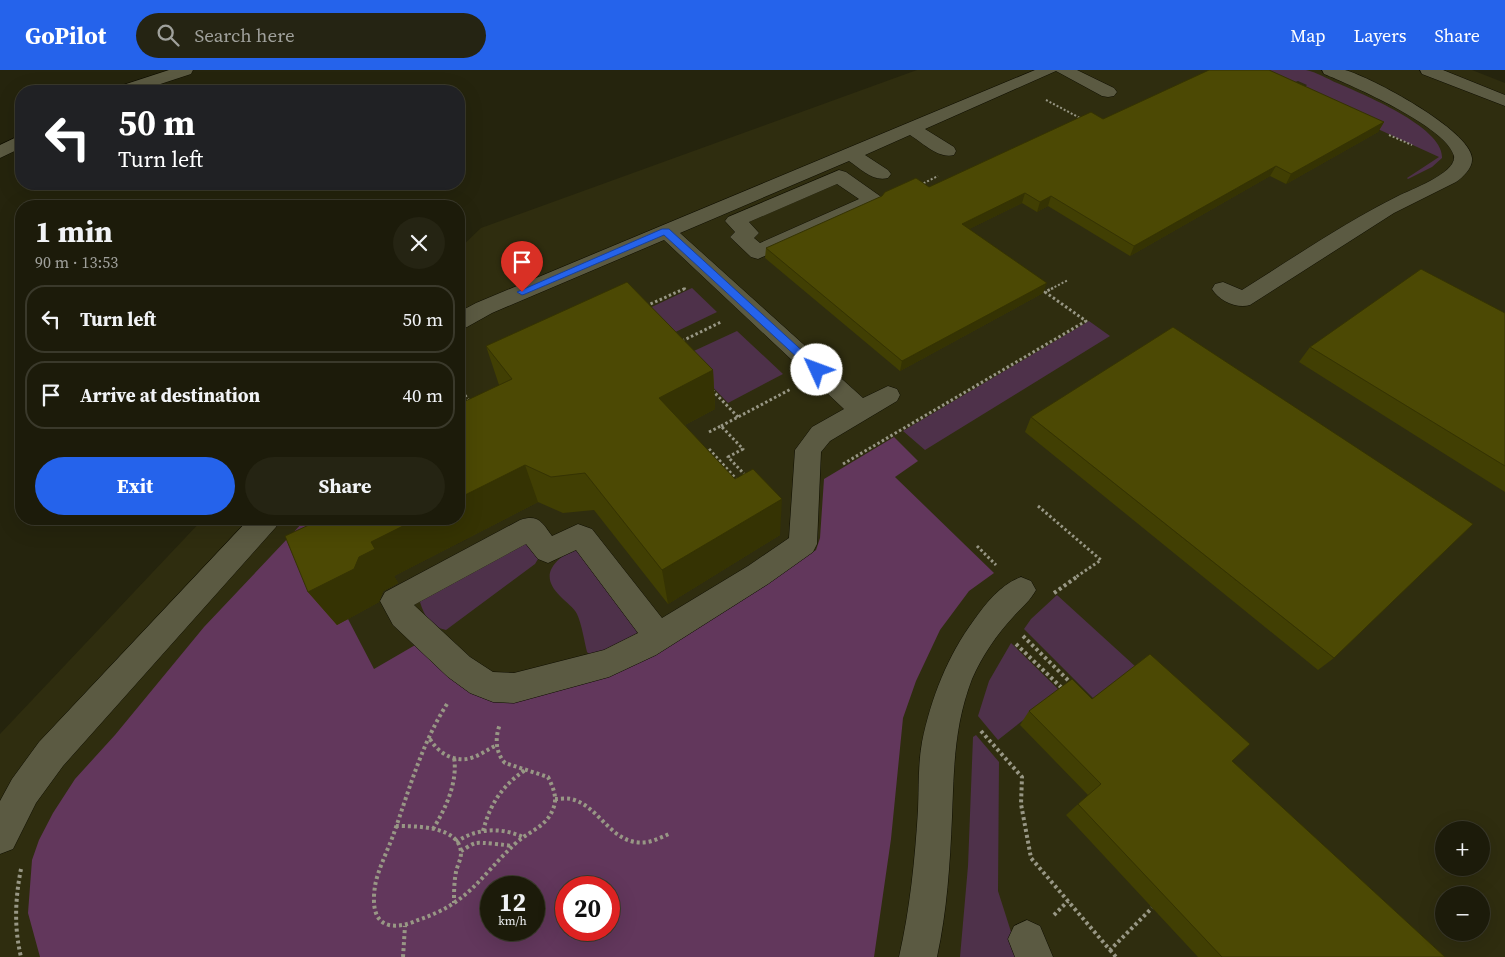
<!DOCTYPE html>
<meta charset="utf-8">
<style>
:root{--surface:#1c1b0a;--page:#252413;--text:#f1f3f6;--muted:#a0a19c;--line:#3a392b;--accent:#2563eb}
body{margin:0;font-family:"Source Serif 4",serif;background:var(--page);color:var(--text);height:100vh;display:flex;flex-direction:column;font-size:19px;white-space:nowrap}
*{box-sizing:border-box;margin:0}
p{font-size:16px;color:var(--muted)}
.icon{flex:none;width:28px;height:28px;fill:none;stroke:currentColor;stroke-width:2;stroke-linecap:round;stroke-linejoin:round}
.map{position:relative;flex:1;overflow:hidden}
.side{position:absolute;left:15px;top:130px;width:450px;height:325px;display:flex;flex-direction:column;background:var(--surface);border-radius:20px;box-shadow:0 5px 20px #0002,0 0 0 1px var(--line)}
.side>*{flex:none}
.hud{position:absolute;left:15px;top:15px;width:450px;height:105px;border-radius:20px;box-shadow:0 5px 20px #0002,0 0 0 1px var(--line);background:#202124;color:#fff;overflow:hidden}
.controls{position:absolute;left:1435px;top:751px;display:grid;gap:10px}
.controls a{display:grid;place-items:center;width:55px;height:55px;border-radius:50%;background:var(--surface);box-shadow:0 5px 20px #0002,0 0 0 1px var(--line);font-size:25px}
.speed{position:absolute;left:480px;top:806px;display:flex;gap:10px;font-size:25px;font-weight:700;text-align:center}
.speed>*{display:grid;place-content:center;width:65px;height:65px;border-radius:50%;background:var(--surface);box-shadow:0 5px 20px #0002,0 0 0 1px var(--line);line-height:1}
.speed small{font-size:12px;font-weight:400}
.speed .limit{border:8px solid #d22;background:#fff;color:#111}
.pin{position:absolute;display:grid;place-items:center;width:42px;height:42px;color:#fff;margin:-51px -21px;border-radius:50% 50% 50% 0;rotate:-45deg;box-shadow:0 0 5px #0007}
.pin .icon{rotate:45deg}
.me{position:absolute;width:55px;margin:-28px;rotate:313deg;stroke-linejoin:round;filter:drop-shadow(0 0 4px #0008)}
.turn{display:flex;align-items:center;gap:18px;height:105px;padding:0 20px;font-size:22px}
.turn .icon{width:65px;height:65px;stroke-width:2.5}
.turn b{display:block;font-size:35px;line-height:42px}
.round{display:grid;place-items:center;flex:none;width:52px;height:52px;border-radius:26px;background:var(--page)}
.summary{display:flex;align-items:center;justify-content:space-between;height:85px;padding:0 20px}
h1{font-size:30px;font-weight:700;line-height:38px}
.primary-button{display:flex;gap:10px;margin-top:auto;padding:10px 20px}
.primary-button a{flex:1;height:58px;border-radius:30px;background:var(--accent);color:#fff;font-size:20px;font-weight:700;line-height:58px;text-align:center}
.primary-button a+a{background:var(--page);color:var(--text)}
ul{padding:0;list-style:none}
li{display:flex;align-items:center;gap:15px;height:68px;margin:0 10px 8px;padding:0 10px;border:2px solid var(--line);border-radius:20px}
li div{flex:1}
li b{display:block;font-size:19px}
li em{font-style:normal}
header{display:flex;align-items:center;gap:30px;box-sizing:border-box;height:70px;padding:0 25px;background:var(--accent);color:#fff}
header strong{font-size:24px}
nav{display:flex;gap:28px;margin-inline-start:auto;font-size:18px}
.search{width:350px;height:45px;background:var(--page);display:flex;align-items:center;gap:12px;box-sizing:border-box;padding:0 18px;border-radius:28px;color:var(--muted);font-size:19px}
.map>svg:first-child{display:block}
.built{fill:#2f2d0f;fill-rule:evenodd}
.green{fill:#4e314a}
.forest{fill:#62375c;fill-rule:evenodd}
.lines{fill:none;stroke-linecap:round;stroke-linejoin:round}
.minor-casing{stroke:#0e0d00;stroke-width:1}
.path-far2{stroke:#989785;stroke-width:2;stroke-dasharray:2 2;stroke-linecap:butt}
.path-far1{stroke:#989785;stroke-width:3;stroke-dasharray:2.5 2.5;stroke-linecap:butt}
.path{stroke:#989785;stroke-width:4;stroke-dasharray:3 3;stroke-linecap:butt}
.minor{fill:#5b5a42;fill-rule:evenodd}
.wall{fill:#413f03}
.shaded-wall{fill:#353303}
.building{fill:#4c4904;stroke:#353303}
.route{fill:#2563eb;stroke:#184099}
</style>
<header>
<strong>GoPilot</strong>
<div class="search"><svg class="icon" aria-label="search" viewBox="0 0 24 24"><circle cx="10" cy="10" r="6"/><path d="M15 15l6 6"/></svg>Search here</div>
<nav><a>Map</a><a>Layers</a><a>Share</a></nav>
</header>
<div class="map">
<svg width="1505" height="887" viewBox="0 0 1505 887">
<rect width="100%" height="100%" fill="#25240d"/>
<!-- built -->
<path class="built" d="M 917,0 L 1472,0 L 1505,13 L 1505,887 L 0,887 L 0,664 L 203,449 L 459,449 L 459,179 L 481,158 ZM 1444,760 L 1481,760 L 1481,798 L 1444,798 ZM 491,818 L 534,818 L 534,860 L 491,860 ZM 566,818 L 609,818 L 609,860 L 566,860 ZM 1444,825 L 1481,825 L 1481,862 L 1444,862 Z"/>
<!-- green -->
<path class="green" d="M 1248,0 C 1267,0 1288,0 1306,0 C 1316,2 1328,9 1337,13 C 1362,24 1444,57 1442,88 L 1432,97 L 1408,109 L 1407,108 L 1439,87 L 1321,33 L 1305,17 L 1307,15 L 1298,11 L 1292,13 Z
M 692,218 L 717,242 L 665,267 L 641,242 Z
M 1089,251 L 1110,266 L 925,380 L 903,361 Z
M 737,261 L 783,304 L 728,333 L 683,286 Z
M 528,466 L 541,484 L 535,494 L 446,560 C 431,557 424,546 420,532 L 422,528 Z
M 579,475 L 638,557 L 635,571 L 590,585 L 587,582 C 584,570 582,555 577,544 C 574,538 566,532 561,527 C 536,503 557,489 579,475 Z
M 1057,525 L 1136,597 L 1095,630 L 1024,559 L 1031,549 Z
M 1011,573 L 1060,621 L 998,670 L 978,646 L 989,611 Z
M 976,665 L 999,692 L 998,821 L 1019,887 L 960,887 L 968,796 L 973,667 Z"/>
<!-- forest -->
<path class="forest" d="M 894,367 L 918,391 L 895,407 L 994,503 L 969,521 L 940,560 L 916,611 L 903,648 L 891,769 L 874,887 L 40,887 L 28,843 L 32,790 L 39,770 L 53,743 L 75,709 L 115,665 L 204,557 L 306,449 L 330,449 L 337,554 L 348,549 L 374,599 L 417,574 L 461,615 L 643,589 L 816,480 L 820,468 L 824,409 ZM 491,818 L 534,818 L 534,860 L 491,860 ZM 566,818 L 609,818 L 609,860 L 566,860 Z"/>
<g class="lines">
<defs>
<path id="minor" d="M 169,0 L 193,0 L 191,4 L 139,21 L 114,21 L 117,17 Z
M 1035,0 L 1077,0 L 1114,18 L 1117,22 L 1114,26 L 1108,27 L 1102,26 L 1056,1 L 925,59 L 954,77 L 956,81 L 954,85 C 938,89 923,73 910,65 L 865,85 L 888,100 L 891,104 L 888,108 C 873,112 861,99 849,91 L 680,163 L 863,328 L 888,316 L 897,319 L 900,325 L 897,331 L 830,371 L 821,382 L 817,474 L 813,482 L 768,514 L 656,585 L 609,607 L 514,633 L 493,632 L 470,623 L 448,607 L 393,555 L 380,531 L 385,522 L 520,450 C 538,444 542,452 552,466 L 578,454 L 592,459 L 662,548 L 748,496 L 789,468 L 795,380 L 812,357 L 844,339 L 664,170 L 492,243 L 467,257 L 459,260 L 459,242 L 476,233 ZM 526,474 L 538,489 L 548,493 L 576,480 L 638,563 L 604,580 L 514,603 L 493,602 L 470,587 L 414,535 Z
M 1322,0 C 1329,0 1338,0 1345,0 C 1371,7 1470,60 1472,88 C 1473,98 1463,107 1456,112 L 1394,143 L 1250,235 C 1237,239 1219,231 1212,219 L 1215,214 L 1223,212 L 1242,220 C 1293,188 1344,153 1398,126 C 1410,120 1457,103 1454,86 C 1447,57 1351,15 1324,4 Z
M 1420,0 L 1443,0 L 1505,25 L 1505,36 L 1422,4 Z
M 21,65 L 21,78 L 0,88 L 0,75 Z
M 839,100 L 846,102 L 880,126 L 883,130 L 880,134 L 758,189 L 751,187 L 730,167 L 735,162 L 725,151 L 728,147 ZM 837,114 L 859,129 L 760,173 L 754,168 L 759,163 L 749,152 Z
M 249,449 L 280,449 L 276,457 L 63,696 L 36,733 L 13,779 L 0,784 L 0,731 L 12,709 L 39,672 Z
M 1021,507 L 1031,511 L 1036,520 C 1030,531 1022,537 1014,546 C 997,564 982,586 972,609 C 954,656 954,698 952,747 C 950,794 947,841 937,887 L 899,887 C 910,839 915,789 918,740 C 919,717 918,694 922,672 C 931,628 948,585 974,550 C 986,533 1001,514 1021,507 Z
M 1027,850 L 1040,856 L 1053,887 L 1015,887 L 1008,869 L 1014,856 Z"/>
</defs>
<!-- minor casing -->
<use href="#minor" class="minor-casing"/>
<!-- path-far2 -->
<path class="path-far2" d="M 1046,30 L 1080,48
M 1389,65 L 1412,75
M 920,115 L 938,106
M 684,219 L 686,218
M 1051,219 L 1068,210"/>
<!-- path-far1 -->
<path class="path-far1" d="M 646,236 L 686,218
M 682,271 L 721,252
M 459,317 L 469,331
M 712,320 L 738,347
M 459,326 L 464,324
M 721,356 L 791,319
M 709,362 L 721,356 L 743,379 L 728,387 L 747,407
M 709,379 L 739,412
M 843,394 L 1086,251 L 1045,222 L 1053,218
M 1038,436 L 1101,490 L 1076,507
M 977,476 L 996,495"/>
<!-- path -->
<path class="path" d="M 1054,523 L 1078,506
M 1023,566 L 1072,614
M 1016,574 L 1064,620
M 447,634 C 422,673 409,720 394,763 C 388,780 378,799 375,816 C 373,830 372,851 389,855 C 398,857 409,854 418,850 C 470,833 481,805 517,772 C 530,761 547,756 553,739 C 558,728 553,717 548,707 L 505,693 C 495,682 495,667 500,654
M 981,661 L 1022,707 L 1021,734 L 1031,788 L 1110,880 L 1152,838
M 430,669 C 438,683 455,693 471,688 C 481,685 488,679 497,675
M 555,729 C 560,729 566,728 571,729 C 601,736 611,777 647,772 C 654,771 662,767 669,764
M 396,756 C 416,756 460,756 461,783 C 461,790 457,796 456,802 C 454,812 454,823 454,833
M 433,759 C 446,738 458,712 454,687
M 483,761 C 490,734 502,716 525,700
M 456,772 C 477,758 501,757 523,767
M 461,781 C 465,779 471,774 476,773 C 481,772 506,775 512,776
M 21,799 C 15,829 14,858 21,887
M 1054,845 L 1068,831
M 1110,880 L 1116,887
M 403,887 L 405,856"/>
<!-- minor -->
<use href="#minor" class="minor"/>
</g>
<!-- wall -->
<path class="wall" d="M 1103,49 L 1384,52 L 1378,62 L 1286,114 L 1270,106 L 1130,186 L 1048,136 L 1037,142 L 1022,133 L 969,159 L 1043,223 L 900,301 L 765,188 L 766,178 L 929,117 Z
M 1505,243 L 1505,422 L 1299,292 L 1310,277 Z
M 486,276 L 713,300 L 715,339 L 685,355 L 780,465 L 668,534 L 594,440 L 563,443 L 538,432 L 394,506 L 398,513 L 383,521 L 379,532 L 337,555 L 308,522 L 459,449 L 499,315 Z
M 1031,347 L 1334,588 L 1318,600 L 1025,362 Z
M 1092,629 L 1232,691 L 1445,887 L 1198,887 L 1066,745 L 1088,725 L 1020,655 L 1029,641 Z"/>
<!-- shaded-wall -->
<path class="shaded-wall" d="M 1384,52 L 1378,62 L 1286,114 L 1291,104 Z
M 1276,96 L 1270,106 L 1130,186 L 1134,176 Z
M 1025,123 L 1022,133 L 959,164 L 962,154 Z
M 1051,126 L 1048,136 L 1037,142 L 1040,132 Z
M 1047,213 L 1043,223 L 900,301 L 902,291 Z
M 713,300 L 715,339 L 664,366 L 659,328 Z
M 525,395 L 538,432 L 394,506 L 398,513 L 383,521 L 379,532 L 337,555 L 308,522 L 359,487 L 371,472 L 417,449 L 459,449 L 459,428 Z
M 782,429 L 780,465 L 668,534 L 662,500 Z"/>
<!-- building -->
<path class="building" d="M 1209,0 L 1269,0 L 1384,52 L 1291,104 L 1276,96 L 1134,176 L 1051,126 L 1040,132 L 1025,123 L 962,154 L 1047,213 L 902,291 L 766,178 L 882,126 L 885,122 L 916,108 L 929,117 L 1091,42 L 1103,49 Z
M 1421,199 L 1505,243 L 1505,396 L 1310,277 Z
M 627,212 L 713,300 L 659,328 L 735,409 L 753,399 L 782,429 L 662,500 L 585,403 L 551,407 L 525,395 L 459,428 L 459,334 L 512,309 L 486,276 Z
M 1173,257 L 1473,454 L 1334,588 L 1031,347 Z
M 322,449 L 417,449 L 371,472 L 375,479 L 359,487 L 354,499 L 308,522 L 285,466 Z
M 1150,584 L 1250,674 L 1232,691 L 1445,887 L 1222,887 L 1078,734 L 1101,714 L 1029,641 L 1072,609 L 1092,629 Z"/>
<!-- route -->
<path class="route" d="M 662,159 L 669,159 L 820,297 L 820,302 L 813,302 L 664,165 L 525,224 L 522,225 L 517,222 Z"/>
</svg>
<div class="controls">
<a>+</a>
<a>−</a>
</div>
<div class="speed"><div>12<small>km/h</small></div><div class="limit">20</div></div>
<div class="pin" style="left:522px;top:222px;background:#d93025"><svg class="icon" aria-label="arrive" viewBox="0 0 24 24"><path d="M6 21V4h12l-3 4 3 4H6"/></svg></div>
<svg class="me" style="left:817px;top:300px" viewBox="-20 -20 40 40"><circle r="19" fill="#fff"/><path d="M0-13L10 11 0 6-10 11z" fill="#2563eb"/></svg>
<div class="hud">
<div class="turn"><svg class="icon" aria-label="left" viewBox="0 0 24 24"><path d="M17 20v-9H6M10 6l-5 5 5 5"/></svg><div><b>50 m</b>Turn left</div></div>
</div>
<section class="side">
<div class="summary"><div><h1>1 min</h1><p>90 m · 13:53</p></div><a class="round"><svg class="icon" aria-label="close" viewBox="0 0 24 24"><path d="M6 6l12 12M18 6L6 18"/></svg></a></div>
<ul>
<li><svg class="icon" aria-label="left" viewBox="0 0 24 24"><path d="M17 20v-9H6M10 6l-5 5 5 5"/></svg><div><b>Turn left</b></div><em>50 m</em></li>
<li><svg class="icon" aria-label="arrive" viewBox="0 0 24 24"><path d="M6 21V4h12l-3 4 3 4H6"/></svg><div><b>Arrive at destination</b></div><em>40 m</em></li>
</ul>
<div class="primary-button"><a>Exit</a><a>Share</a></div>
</section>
</div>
